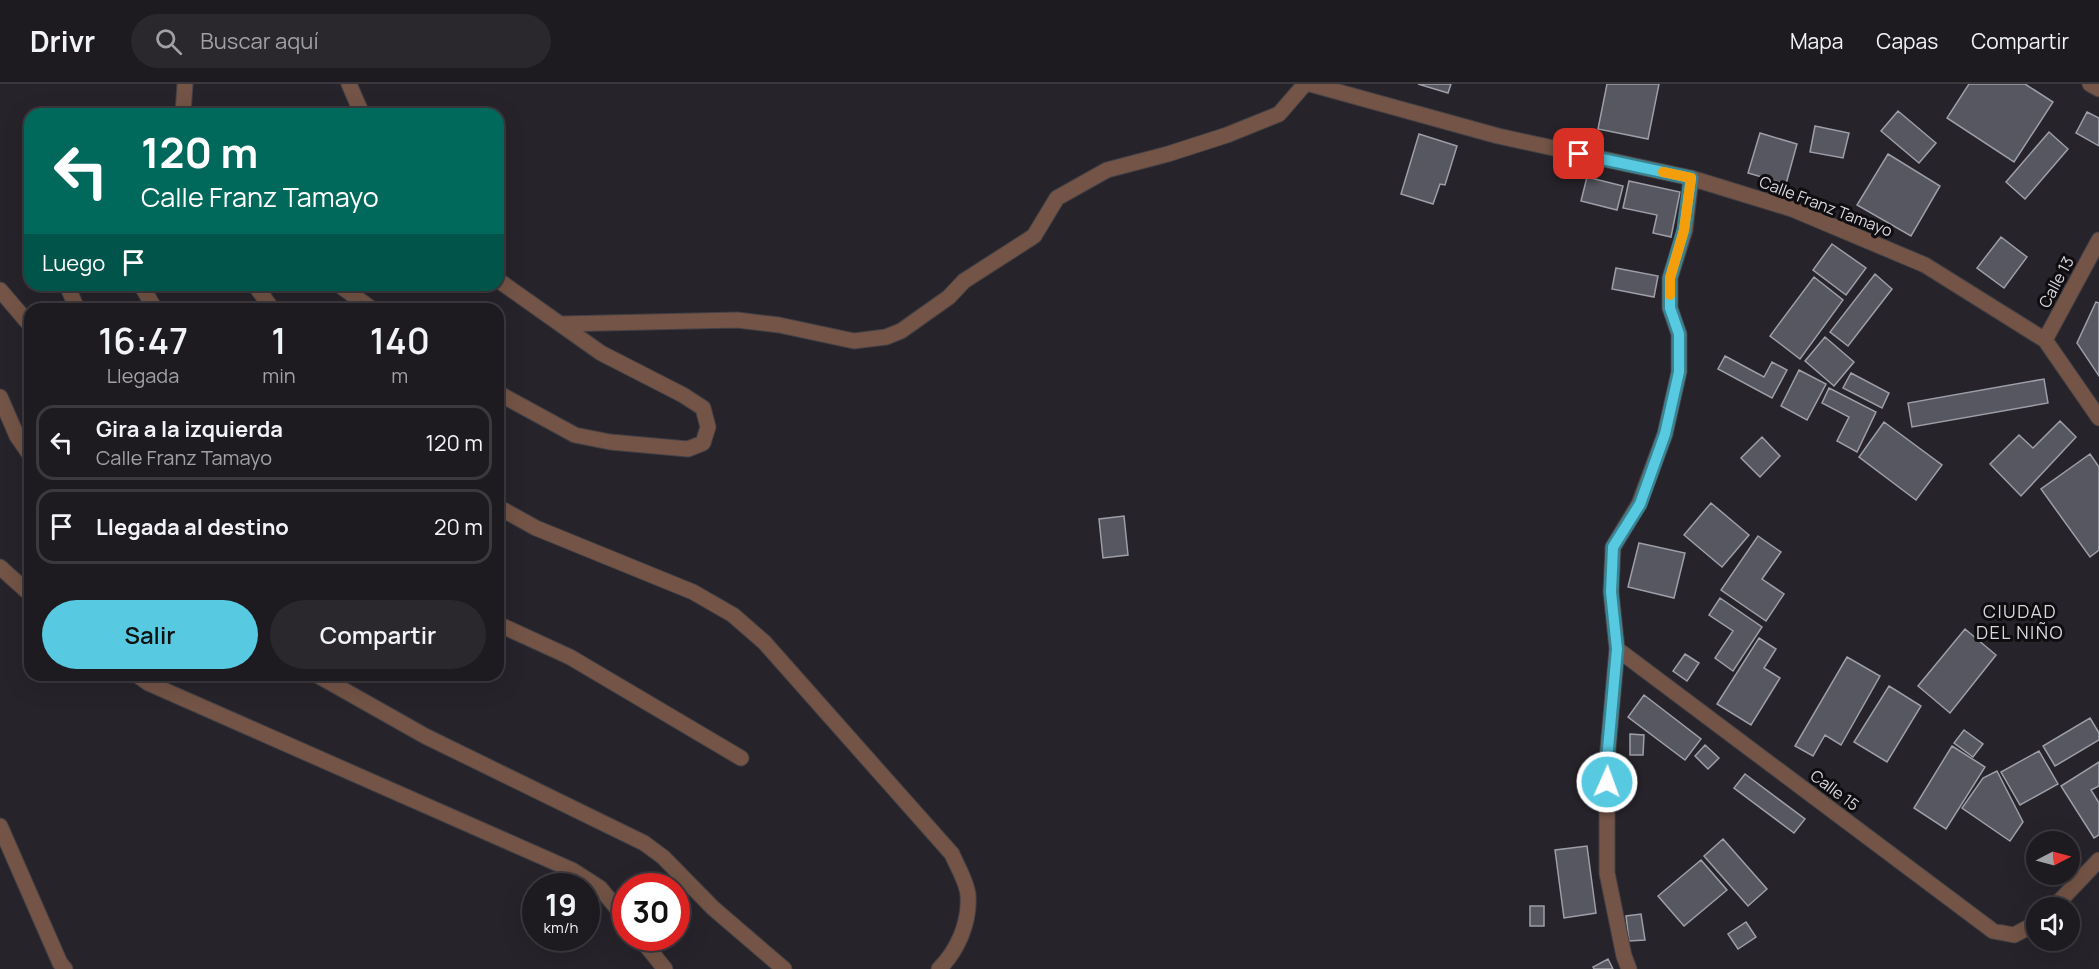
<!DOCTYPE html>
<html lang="es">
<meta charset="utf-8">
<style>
:root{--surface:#1d1a20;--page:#2a272d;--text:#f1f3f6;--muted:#a0a1a5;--line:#3b383e;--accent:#57c9e1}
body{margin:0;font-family:Manrope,sans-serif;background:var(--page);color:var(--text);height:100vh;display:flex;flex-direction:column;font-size:22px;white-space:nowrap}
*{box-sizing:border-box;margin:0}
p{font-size:20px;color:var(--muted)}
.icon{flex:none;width:33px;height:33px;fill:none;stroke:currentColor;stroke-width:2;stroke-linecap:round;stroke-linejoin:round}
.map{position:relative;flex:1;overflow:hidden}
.sheet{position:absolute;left:24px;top:219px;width:480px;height:378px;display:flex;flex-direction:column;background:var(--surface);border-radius:18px;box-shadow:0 6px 24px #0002,0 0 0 2px var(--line)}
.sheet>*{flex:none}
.banner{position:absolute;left:24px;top:24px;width:480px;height:183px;border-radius:18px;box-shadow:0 6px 24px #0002,0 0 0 2px var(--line);background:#00695c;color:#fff;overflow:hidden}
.needle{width:39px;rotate:84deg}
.fabs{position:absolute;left:2026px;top:747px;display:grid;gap:12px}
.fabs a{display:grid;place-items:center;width:54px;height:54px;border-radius:50%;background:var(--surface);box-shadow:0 6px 24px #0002,0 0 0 2px var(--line);font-size:30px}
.speed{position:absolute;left:522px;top:789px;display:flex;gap:12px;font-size:30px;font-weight:700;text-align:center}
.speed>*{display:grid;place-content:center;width:78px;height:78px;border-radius:50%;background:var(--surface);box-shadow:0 6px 24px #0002,0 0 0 2px var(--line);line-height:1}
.speed small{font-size:15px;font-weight:400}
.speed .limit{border:9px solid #d22;background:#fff;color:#111}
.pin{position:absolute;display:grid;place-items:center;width:51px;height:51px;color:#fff;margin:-26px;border-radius:12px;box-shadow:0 3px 9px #0006}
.me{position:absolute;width:66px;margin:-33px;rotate:2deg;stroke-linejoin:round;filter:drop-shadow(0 0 4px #0008)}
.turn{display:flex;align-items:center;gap:21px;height:126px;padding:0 18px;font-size:27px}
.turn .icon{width:78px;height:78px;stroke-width:2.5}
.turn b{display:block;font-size:42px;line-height:51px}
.then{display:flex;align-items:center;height:57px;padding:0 18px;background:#0003;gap:12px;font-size:22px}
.eta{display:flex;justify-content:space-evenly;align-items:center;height:102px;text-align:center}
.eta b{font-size:36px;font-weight:600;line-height:42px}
.cta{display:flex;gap:12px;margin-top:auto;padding:12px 18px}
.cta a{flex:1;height:69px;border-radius:36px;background:var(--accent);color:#111;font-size:24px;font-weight:600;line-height:69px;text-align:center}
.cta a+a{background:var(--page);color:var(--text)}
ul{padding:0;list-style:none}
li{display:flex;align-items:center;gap:18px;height:75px;margin:0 12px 9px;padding:0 6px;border:3px solid var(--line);border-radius:18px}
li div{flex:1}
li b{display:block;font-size:22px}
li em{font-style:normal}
header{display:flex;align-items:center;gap:36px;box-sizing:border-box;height:84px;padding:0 30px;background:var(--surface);border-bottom:2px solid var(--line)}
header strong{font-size:28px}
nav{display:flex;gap:33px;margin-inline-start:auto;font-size:21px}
.search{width:420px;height:54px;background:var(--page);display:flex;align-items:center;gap:15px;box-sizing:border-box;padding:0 21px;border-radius:33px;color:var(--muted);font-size:22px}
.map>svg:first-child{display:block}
.building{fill:#565760;stroke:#9d9ea8;stroke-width:1.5}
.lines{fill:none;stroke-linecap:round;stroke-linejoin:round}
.minor-casing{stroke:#434046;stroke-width:17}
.minor{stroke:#735446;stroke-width:15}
.route-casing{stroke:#398392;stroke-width:15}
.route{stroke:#57c9e1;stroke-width:10}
.slow{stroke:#f59e0b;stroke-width:10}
.labels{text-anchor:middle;stroke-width:6;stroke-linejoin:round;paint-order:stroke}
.street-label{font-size:16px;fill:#d9d7dc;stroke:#0f0d10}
.neighbourhood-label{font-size:18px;letter-spacing:1.5px;fill:#d9d7dc;stroke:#0f0d10}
</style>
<header>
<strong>Drivr</strong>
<div class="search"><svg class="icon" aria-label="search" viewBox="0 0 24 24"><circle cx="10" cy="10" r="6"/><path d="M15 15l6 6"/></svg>Buscar aquí</div>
<nav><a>Mapa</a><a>Capas</a><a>Compartir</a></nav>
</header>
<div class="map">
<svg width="2099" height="885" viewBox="0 0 2099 885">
<rect width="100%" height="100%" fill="#27232a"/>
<!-- building -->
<path class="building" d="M 1418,0 L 1451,0 L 1448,9 Z
M 1607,0 L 1659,0 L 1648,55 L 1598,45 Z
M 1969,0 L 2025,0 L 2053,18 L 2014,78 L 1947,34 Z
M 1898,27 L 1936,59 L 1919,79 L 1881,47 Z
M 2087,28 L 2099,34 L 2099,62 L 2076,49 Z
M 1815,42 L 1849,49 L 1843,74 L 1810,68 Z
M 2049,48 L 2068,65 L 2025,115 L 2006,98 Z
M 1760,49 L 1797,60 L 1786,100 L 1748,89 Z
M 1419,50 L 1457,62 L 1445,101 L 1440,100 L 1433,120 L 1401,110 Z
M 1888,70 L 1940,102 L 1911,152 L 1857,121 Z
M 1587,93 L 1623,102 L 1617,126 L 1581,117 Z
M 1629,97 L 1680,108 L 1671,153 L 1653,149 L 1657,131 L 1623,124 Z
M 2001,153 L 2027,173 L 2004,204 L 1977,184 Z
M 1832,160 L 1866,184 L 1846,211 L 1813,186 Z
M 1616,184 L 1658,192 L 1654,213 L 1612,205 Z
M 1875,190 L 1892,205 L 1848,262 L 1830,248 Z
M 1814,193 L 1843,216 L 1800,275 L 1770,252 Z
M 2096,218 L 2099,219 L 2099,292 L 2077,259 Z
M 1825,253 L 1854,278 L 1834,302 L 1805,277 Z
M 1725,272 L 1764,293 L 1772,278 L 1787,286 L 1772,314 L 1718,285 Z
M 1799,286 L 1826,300 L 1807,336 L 1781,322 Z
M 1851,289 L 1889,309 L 1882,324 L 1843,304 Z
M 2044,295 L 2048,319 L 1912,343 L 1908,319 Z
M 1829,304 L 1876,328 L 1857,368 L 1837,357 L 1849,333 L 1822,319 Z
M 2060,337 L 2076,353 L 2021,412 L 1990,380 L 2019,351 L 2033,364 Z
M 1884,338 L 1942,381 L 1916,416 L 1859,373 Z
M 1762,353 L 1780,372 L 1760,393 L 1741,374 Z
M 2090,370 L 2099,383 L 2099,466 L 2090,473 L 2041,405 Z
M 1711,419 L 1749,451 L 1722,483 L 1684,451 Z
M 1124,432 L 1128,471 L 1103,474 L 1099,435 Z
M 1758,452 L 1781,468 L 1762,495 L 1784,510 L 1766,537 L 1721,506 Z
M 1639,459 L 1685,469 L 1674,514 L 1628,503 Z
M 1720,514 L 1762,543 L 1733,587 L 1715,574 L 1733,547 L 1709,531 Z
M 1965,545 L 1996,571 L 1950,629 L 1918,602 Z
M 1759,554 L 1776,565 L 1764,584 L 1780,594 L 1751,641 L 1717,620 Z
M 1685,570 L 1699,579 L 1687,597 L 1673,587 Z
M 1847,573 L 1880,592 L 1841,661 L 1825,651 L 1813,672 L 1795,662 Z
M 1889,602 L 1921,622 L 1887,678 L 1854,658 Z
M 1644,611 L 1701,655 L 1685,676 L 1628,633 Z
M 2090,634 L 2099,649 L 2099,656 L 2055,682 L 2043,662 Z
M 1964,646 L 1983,660 L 1973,673 L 1954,659 Z
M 1630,650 L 1644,651 L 1643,671 L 1630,671 Z
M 1705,661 L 1719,674 L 1708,685 L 1695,672 Z
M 1952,662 L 1985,683 L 1946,745 L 1914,724 Z
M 2039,667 L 2058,700 L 2020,721 L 2001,688 Z
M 2099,678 L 2099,702 L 2091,706 L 2099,719 L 2099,751 L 2094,754 L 2061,702 Z
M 1997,687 L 2023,738 L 2010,757 L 1962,724 L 1983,694 Z
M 1745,690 L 1805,735 L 1794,749 L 1734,704 Z
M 1723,755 L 1767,805 L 1748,822 L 1704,772 Z
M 1587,762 L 1596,829 L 1564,834 L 1555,766 Z
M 1701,776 L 1727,806 L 1684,842 L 1658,812 Z
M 1530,822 L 1544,822 L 1544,842 L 1530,842 Z
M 1641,830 L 1645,856 L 1629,857 L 1626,832 Z
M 1746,838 L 1756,853 L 1738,865 L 1728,850 Z
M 1608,875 L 1613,885 L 1594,885 L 1593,883 Z"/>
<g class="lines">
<defs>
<path id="minor" d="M 349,0 L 362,30
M 1310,0 L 1498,52 L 1691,94 L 1792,125 L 1925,181 L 2045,256 L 2099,334
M 2090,0 L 2099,5
M 183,30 L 185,0
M 498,196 L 601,269 L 683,311 L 703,324 L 708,343 L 703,359 L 688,365 L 610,358 L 575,351 L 498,309
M 67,201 L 77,225
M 141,201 L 155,225
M 255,201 L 272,225
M 339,201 L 372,225
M 0,206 L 30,241
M 560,240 L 737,236 L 779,241 L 854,257 L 886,253 L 901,247 L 949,213 L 964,197 L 1034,152 L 1057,114 L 1107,86 L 1168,70 L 1227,51 L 1279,30 L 1305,0
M 2045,256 L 2099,156
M 0,313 L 17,352 L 30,371
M 498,423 L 536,444 L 693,508 L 733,531 L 764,558 L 952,770 C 957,782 967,798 968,811 C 970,838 958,866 939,885
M 0,483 L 30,510
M 498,540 L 570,573 L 741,674
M 1617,565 L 1993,847 L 2014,851 L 2037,839
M 137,591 L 148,599 L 572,786 L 600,804 L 626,835
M 317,591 L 425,652 L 644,759 L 663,773 L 713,824 L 784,885
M 0,742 L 60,879 L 65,885
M 2053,824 L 2099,776
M 640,854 L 665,885
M 1629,885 L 1624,872 L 1607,789 L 1607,676 L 1617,565 L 1611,508 L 1613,463 L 1639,420 L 1665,350 L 1679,288 L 1679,250 L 1670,224 L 1670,194 L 1685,146 L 1691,94"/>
</defs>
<!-- minor casing -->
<use href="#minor" class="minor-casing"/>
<!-- minor -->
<use href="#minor" class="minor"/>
</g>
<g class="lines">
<defs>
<path id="route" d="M 1579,70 L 1691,94 L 1684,146 L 1670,194 L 1670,224 L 1679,250 L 1679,288 L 1665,350 L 1640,420 L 1613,463 L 1611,508 L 1617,565 L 1607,676 L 1607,698"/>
</defs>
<!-- route casing -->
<use href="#route" class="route-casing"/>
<!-- route -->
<use href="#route" class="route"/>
<!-- slow -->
<path class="slow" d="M 1663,88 L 1691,94 L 1684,146 L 1670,194 L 1670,211"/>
</g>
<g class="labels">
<!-- street labels -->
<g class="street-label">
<text transform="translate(1826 122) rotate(21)" y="6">Calle Franz Tamayo</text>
<text transform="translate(2056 198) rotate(-62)" y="6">Calle 13</text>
<text transform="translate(1835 706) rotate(37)" y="6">Calle 15</text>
</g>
<!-- neighbourhood labels -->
<g class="neighbourhood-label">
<text x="2020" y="534">CIUDAD<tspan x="2020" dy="21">DEL NIÑO</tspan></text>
</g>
</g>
</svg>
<div class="fabs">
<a><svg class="needle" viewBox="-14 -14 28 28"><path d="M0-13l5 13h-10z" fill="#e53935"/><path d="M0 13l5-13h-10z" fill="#a0a1a5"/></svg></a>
<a><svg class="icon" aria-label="sound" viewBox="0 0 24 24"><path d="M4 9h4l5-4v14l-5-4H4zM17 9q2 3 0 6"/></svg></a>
</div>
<div class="speed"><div>19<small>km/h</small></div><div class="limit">30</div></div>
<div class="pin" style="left:1579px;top:70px;background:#d93025"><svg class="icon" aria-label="arrive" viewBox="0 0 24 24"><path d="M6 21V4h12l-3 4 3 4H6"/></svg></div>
<svg class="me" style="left:1607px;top:698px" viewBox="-20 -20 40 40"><circle r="17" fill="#57c9e1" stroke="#fff" stroke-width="3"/><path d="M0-11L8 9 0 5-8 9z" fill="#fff"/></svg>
<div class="banner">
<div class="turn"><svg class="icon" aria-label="left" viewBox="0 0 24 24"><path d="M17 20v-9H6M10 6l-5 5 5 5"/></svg><div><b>120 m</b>Calle Franz Tamayo</div></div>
<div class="then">Luego<svg class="icon" aria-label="arrive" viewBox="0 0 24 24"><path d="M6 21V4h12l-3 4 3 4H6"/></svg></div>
</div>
<section class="sheet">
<div class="eta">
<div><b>16:47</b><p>Llegada</p></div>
<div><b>1</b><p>min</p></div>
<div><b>140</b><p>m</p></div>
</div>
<ul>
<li><svg class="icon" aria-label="left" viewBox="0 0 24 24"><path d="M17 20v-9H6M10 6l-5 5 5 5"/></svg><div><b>Gira a la izquierda</b><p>Calle Franz Tamayo</p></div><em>120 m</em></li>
<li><svg class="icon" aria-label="arrive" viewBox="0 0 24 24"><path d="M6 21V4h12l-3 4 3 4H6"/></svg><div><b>Llegada al destino</b></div><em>20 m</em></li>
</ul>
<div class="cta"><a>Salir</a><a>Compartir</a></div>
</section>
</div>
